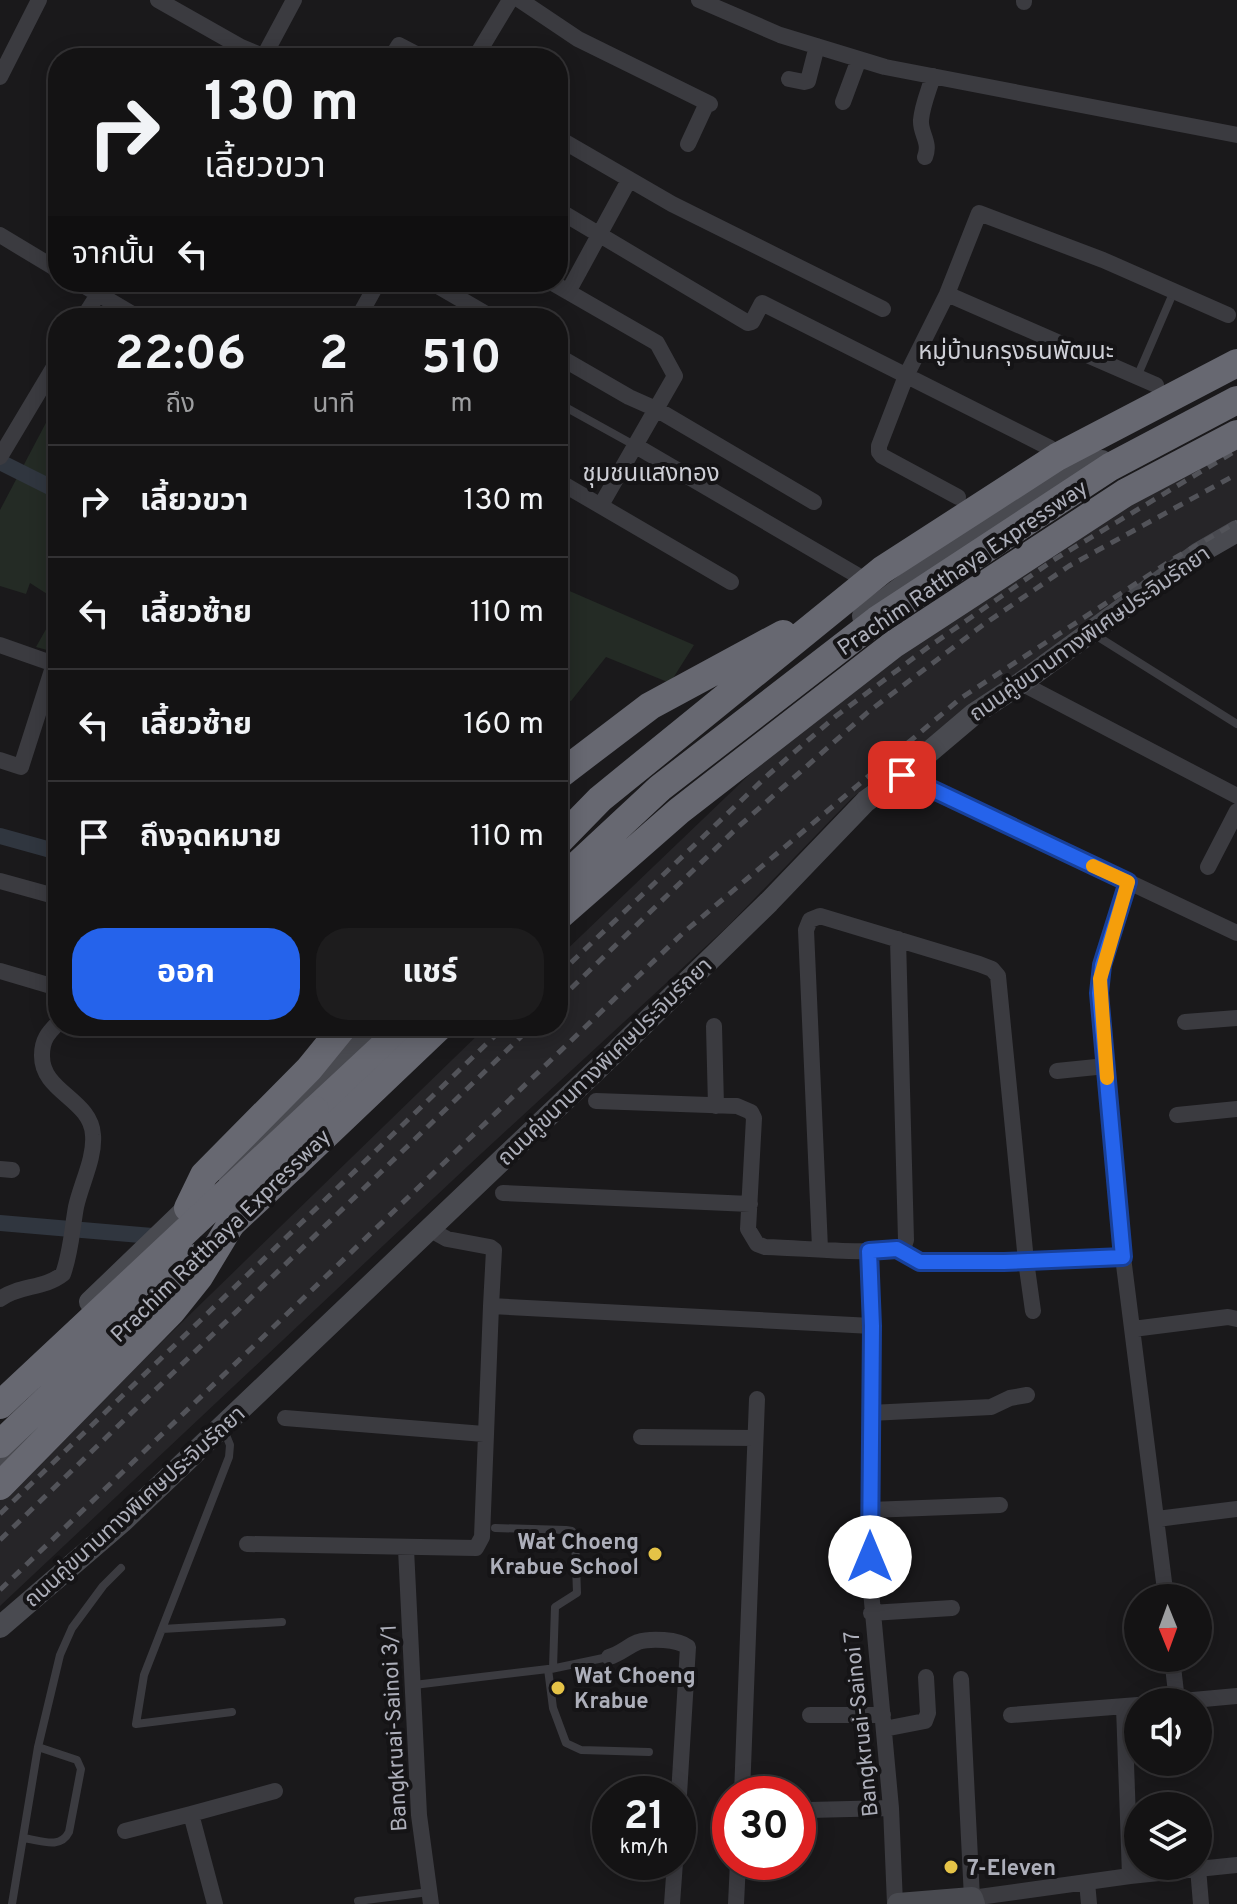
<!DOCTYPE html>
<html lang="th">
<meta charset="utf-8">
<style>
:root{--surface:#141314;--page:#1d1c1d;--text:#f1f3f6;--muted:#9d9ea0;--line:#333234;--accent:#2563eb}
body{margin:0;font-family:Overpass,"Noto Sans Thai",sans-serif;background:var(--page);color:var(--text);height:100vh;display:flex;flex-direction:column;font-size:30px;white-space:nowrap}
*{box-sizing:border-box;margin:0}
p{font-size:26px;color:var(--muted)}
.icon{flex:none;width:44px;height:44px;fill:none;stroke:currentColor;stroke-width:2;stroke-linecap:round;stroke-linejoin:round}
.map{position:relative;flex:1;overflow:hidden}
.side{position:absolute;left:48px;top:308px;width:520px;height:728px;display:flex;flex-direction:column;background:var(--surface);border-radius:32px;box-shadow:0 4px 20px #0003,0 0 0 2px var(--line)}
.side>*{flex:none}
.top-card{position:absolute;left:48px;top:48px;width:520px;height:244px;border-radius:32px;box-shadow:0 4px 20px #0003,0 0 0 2px var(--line);background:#141314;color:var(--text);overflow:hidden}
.needle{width:52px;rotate:179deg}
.tools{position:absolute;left:1124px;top:1584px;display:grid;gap:16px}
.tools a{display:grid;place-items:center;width:88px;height:88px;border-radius:50%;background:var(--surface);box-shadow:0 4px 20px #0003,0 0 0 2px var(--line);font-size:40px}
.speed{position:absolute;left:592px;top:1776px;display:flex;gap:16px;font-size:40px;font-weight:700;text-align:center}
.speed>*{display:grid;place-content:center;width:104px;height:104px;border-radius:50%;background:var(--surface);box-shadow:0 4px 20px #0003,0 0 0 2px var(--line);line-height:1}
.speed small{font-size:20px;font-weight:400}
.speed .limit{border:12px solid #d22;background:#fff;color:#111}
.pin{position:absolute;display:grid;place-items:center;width:68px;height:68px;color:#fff;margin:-34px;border-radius:16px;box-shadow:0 4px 12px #0006}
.me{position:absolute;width:88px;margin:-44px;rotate:0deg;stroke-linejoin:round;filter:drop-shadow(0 0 6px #0008)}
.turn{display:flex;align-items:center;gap:28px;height:168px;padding:0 24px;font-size:36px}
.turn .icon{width:104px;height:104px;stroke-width:2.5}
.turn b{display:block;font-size:56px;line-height:68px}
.then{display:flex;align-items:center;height:76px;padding:0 24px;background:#0003;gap:16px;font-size:30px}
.eta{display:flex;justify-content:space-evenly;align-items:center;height:136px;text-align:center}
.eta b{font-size:48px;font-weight:700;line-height:56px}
.cta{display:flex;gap:16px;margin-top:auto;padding:16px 24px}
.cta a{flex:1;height:92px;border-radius:32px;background:var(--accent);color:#fff;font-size:32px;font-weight:700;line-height:92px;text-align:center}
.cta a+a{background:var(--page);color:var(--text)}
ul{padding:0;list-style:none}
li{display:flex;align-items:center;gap:24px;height:112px;padding:0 24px;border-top:2px solid var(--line)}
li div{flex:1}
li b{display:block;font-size:30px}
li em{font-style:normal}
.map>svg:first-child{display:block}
.built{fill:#262528}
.green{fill:#242b25}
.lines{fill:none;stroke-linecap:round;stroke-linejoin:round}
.canal{stroke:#30363f;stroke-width:16}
.lane{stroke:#3b3b40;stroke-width:8}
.street{stroke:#3b3b40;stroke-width:16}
.secondary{stroke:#494a50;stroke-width:22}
.highway{stroke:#676871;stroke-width:28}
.rail{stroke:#525359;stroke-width:5;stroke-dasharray:10 8;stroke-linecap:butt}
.highway-bridge{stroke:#676871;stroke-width:28}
.route-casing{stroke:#184099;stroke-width:20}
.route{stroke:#2563eb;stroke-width:14}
.slow{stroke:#f59e0b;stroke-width:14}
.poi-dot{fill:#e5c347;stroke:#151416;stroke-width:3}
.labels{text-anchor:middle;stroke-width:8;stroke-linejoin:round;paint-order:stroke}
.street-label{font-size:22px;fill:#adafba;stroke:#151416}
.poi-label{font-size:22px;font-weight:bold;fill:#adafba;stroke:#151416;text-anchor:start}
.neighbourhood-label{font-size:24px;fill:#cecfd6;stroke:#151416}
</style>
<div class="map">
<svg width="1237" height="1904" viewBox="0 0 1237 1904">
<rect width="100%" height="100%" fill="#1a191b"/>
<!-- built -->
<path class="built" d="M 1237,442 L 1237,527 L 997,686 L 852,798 L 728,926 L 470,1164 L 0,1606 L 0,1499 L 487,1026 L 558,1026 L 558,958 L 774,751 L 999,583 Z"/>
<!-- green -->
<path class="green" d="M 58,400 L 58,601 L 30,583 L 26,594 L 0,586 L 0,510 Z
M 558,586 L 694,645 L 670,683 L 606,657 L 571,701 L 558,699 Z
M 58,608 L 58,653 L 36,647 Z"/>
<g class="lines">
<!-- canal -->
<path class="canal" d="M 0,462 L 58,491
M 0,836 L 58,852
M 0,1223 L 164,1237"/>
<!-- lane -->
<path class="lane" d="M 1137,377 L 1174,291
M 558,403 L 634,445
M 1092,633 L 1237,724
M 224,1430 L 230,1445 L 229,1457 L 144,1675 L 136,1724 L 232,1712
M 495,1528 L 566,1530 L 572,1531 L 575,1536 L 577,1593 L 555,1607 L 553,1668
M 162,1629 L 282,1622
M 551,1669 L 608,1657
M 414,1685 L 548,1669 L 553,1708 L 566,1743 L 581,1750 L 649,1752
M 23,1838 C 40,1840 60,1850 69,1832 L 81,1769 L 77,1760 L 38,1747
M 358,1901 L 429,1892
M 12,1904 L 38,1747 L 60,1655 L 72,1628 L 103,1586 L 121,1568"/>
<!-- street -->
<path class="street" d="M 158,0 L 241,47 L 268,58
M 520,0 L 578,39 L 710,104
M 699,0 L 780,35 L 885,67 L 1237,135
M 1024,2 L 1024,0
M 264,56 L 294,0
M 391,58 L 399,45 L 424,58
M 475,58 L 510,0
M 0,77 L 39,0
M 789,79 L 804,82 L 808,81 L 817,46
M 843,102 L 859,59
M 558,138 L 672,204 L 883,309
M 688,144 L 707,103
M 925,157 C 931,142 920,134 921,120 C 922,106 929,90 933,76
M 558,210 L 748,323 L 752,322 L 762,303 L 1050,448
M 0,235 L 58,270
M 78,282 L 139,318
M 431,282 L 493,318
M 551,282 L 657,343 L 675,376 L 601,505
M 568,292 L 629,180
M 947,294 L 1156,385
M 83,318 L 106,282
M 358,318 L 378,282
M 558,356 L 629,397 L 656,409 L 814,502
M 636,446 L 860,577
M 0,457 L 58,360
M 558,481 L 731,582
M 958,497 L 882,456 L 879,452 L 879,446 L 906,376 L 947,294 L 979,213 L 1103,260 L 1228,315
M 0,645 L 54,664 L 21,767 L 0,760
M 1021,683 L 1237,796
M 902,775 L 1237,933
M 1208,867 L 1237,811
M 0,881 L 58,897
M 1128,882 L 1102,965 L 1099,993 L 1123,1257 L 1166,1598
M 0,971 L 58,988
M 1185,1022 L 1237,1018
M 714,1026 L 716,1106
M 1057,1071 L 1106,1066
M 596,1101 L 737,1106 L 751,1112 L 754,1118 L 748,1229 L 757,1244 L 765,1247 C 794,1247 882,1257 904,1246 L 906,1240 L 898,939
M 1177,1115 L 1237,1109
M 0,1169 L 12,1170
M 503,1193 L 750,1204
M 429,1229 L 447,1239 L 490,1247 L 494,1250 L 491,1306
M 820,1248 L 806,930 L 810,920 L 820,916 L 979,964 L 992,969 L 998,976 L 1026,1261 L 920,1262 L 897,1249
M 869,1251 L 872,1326 L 870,1580 L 891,1808 L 895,1904
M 0,1299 C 19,1285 44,1289 63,1274 C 71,1252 72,1229 76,1207 C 81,1184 95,1158 93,1135 C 91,1099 41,1092 42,1055 C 42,1040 48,1033 58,1023
M 1033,1311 L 1026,1261 L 1123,1257
M 1133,1329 L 1228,1317 L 1237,1319
M 870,1413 L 991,1407 L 1010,1398 L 1027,1395
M 285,1418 L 484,1434
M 641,1437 L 755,1438
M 870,1510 L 1000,1505
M 1157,1519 L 1237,1509
M 247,1544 L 476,1548 L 482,1537 L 491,1306 L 872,1326
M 406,1549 L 419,1815 L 431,1904
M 871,1613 L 952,1608
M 609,1657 C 620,1654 628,1646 638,1642 C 650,1638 678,1639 688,1647 L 678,1811
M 1172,1658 L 1177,1701
M 961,1679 L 972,1898 L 1130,1876 L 1237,1865
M 1171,1702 L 1237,1696
M 1124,1707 L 1130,1876
M 810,1715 L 883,1715
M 1011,1715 L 1138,1705
M 884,1729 L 925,1721 L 928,1713 L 926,1677
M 742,1794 L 757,1399
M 809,1810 L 891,1808
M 125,1831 L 191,1814
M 1198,1868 L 1201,1904
M 1087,1882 L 1089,1904
M 215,1904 L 191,1814 L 275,1791
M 672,1904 L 675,1862
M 736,1904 L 738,1862"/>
<!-- secondary -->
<path class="secondary" d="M 863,616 L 931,565 L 1072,474 L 1102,461
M 226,1172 L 378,1026
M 90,1302 L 198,1198
M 0,1464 L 36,1428
M 0,1627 L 122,1522 L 610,1057 L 769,902 L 866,801 L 902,775 L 974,714 L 1021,683 L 1199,553 L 1237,531
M 898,1904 L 972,1898 L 974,1904"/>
<!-- highway -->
<path class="highway" d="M 558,776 L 650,706 L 783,634
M 558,842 L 600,799 L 882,570 L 1057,457 L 1237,363
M 315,1110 L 405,1026
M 188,1208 L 204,1175 L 309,1069 L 344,1026
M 231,1224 L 294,1165"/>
<!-- rail -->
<path class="rail" d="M 558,975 L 768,775 L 836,716 L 927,648 L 1055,559 L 1237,450
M 558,1001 L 738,827 L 868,712 L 983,625 L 1069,566 L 1237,474
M 0,1514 L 505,1026
M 0,1540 L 532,1026
M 0,1590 L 683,933 L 961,698 L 1175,558 L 1237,522"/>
<!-- highway-bridge -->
<path class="highway-bridge" d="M 558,883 L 660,788 L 877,620 L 1110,467 L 1237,400
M 558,917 L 679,811 L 894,644 L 1125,493 L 1237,434
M 294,1165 L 440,1026
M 0,1405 L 315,1110
M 0,1444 L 196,1258
M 0,1486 L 171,1312 L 199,1277 L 231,1224"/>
</g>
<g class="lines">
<defs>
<path id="route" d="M 870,1557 L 872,1326 L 869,1251 L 897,1249 L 920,1262 L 1004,1262 L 1123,1257 L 1099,993 L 1102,965 L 1128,882 L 902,775"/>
</defs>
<!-- route casing -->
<use href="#route" class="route-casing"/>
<!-- route -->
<use href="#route" class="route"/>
<!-- slow -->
<path class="slow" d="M 1093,866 L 1128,882 L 1100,979 L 1107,1078"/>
</g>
<!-- markers -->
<g class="poi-dot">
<circle cx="655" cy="1554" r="8"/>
<circle cx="558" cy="1688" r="8"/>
<circle cx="951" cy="1867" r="8"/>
</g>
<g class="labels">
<!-- street labels -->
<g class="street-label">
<text transform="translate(962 567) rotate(-34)" y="8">Prachim Ratthaya Expressway</text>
<text transform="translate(1089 633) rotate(-35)" y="8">ถนนคู่ขนานทางพิเศษประจิมรัถยา</text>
<text transform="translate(604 1061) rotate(-44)" y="8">ถนนคู่ขนานทางพิเศษประจิมรัถยา</text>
<text transform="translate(220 1235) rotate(-44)" y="8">Prachim Ratthaya Expressway</text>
<text transform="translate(134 1506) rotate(-42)" y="8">ถนนคู่ขนานทางพิเศษประจิมรัถยา</text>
<text transform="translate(860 1724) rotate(-96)" y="8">Bangkruai-Sainoi 7</text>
<text transform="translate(393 1728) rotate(-93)" y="8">Bangkruai-Sainoi 3/1</text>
</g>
<!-- poi labels -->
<g class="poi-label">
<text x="639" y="1549" text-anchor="end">Wat Choeng<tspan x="639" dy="25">Krabue School</tspan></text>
<text x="574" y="1683">Wat Choeng<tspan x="574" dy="25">Krabue</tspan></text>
<text x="967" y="1875">7-Eleven</text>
</g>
<!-- neighbourhood labels -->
<g class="neighbourhood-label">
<text x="1016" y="359">หมู่บ้านกรุงธนพัฒนะ</text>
<text x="651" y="481">ชุมชนแสงทอง</text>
</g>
</g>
</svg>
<div class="tools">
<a><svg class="needle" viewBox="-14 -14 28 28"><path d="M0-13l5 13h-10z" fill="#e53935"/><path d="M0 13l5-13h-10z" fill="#9d9ea0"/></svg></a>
<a><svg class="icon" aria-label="sound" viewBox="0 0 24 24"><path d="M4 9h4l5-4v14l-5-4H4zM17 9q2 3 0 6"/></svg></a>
<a><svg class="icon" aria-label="layers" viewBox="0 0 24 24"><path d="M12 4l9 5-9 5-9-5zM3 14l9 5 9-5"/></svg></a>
</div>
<div class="speed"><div>21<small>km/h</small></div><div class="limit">30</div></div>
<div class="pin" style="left:902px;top:775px;background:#d93025"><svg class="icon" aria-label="arrive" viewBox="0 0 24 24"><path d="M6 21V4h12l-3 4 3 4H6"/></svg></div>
<svg class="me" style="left:870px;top:1557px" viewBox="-20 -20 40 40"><circle r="19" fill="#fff"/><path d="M0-13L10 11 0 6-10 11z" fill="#2563eb"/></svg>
<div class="top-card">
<div class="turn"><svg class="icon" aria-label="right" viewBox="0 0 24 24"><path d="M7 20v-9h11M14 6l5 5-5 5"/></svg><div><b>130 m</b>เลี้ยวขวา</div></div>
<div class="then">จากนั้น<svg class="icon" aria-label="left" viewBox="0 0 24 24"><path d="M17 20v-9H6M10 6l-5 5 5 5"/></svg></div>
</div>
<section class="side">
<div class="eta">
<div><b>22:06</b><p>ถึง</p></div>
<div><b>2</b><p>นาที</p></div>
<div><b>510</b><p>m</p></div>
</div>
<ul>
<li><svg class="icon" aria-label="right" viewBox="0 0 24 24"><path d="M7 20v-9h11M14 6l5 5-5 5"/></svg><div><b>เลี้ยวขวา</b></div><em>130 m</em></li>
<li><svg class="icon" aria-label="left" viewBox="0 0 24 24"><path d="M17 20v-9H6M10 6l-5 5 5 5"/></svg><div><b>เลี้ยวซ้าย</b></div><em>110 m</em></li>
<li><svg class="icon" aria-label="left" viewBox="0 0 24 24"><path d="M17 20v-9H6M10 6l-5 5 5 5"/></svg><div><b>เลี้ยวซ้าย</b></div><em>160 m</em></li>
<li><svg class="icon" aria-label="arrive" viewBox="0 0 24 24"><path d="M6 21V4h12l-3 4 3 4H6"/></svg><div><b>ถึงจุดหมาย</b></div><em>110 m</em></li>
</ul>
<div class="cta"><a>ออก</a><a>แชร์</a></div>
</section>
</div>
